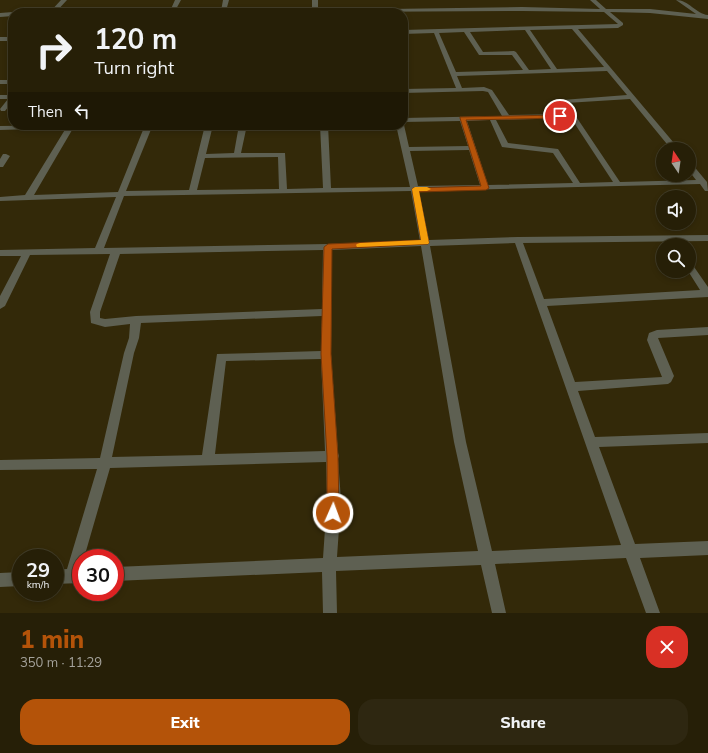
<!DOCTYPE html>
<meta charset="utf-8">
<style>
:root{--surface:#261f07;--page:#2e2711;--text:#f1f3f6;--muted:#a4a29b;--line:#423d28;--accent:#b45309}
body{margin:0;font-family:Mulish,sans-serif;background:var(--page);color:var(--text);height:100vh;display:flex;flex-direction:column;font-size:15px;white-space:nowrap}
*{box-sizing:border-box;margin:0}
p{font-size:13px;color:var(--muted)}
.icon{flex:none;width:22px;height:22px;fill:none;stroke:currentColor;stroke-width:2;stroke-linecap:round;stroke-linejoin:round}
.map{position:relative;height:613px;overflow:hidden}
.side{display:flex;flex-direction:column;background:var(--surface);flex:1}
.side>*{flex:none}
.guide{position:absolute;left:8px;top:8px;width:400px;height:122px;border-radius:16px;box-shadow:0 2px 6px #0003,0 0 0 1px var(--line);background:#261f07;color:var(--text);overflow:hidden}
.needle{width:26px;rotate:347deg}
.buttons{position:absolute;left:656px;top:142px;display:grid;gap:8px}
.buttons a{display:grid;place-items:center;width:40px;height:40px;border-radius:50%;background:var(--surface);box-shadow:0 2px 6px #0003,0 0 0 1px var(--line);font-size:20px}
.speed{position:absolute;left:12px;top:549px;display:flex;gap:8px;font-size:20px;font-weight:700;text-align:center}
.speed>*{display:grid;place-content:center;width:52px;height:52px;border-radius:50%;background:var(--surface);box-shadow:0 2px 6px #0003,0 0 0 1px var(--line);line-height:1}
.speed small{font-size:10px;font-weight:400}
.speed .limit{border:6px solid #d22;background:#fff;color:#111}
.pin{position:absolute;display:grid;place-items:center;width:34px;height:34px;color:#fff;margin:-17px;border:2px solid #fff;border-radius:50%;box-shadow:0 1px 4px #0007}
.me{position:absolute;width:44px;margin:-22px;rotate:2deg;stroke-linejoin:round;filter:drop-shadow(0 0 3px #0008)}
.turn{display:flex;align-items:center;gap:14px;height:84px;padding:0 20px;font-size:18px}
.turn .icon{width:52px;height:52px;stroke-width:2.5}
.turn b{display:block;font-size:28px;line-height:34px}
.then{display:flex;align-items:center;height:38px;padding:0 20px;background:#0003;gap:8px;font-size:15px}
.round{display:grid;place-items:center;flex:none;width:42px;height:42px;border-radius:16px;background:var(--page)}
.head{display:flex;align-items:center;justify-content:space-between;height:68px;padding:0 20px}
h1{font-size:24px;font-weight:800;line-height:30px;color:var(--accent)}
.action{display:flex;gap:8px;margin-top:auto;padding:8px 20px}
.action a{flex:1;height:46px;border-radius:16px;background:var(--accent);color:#fff;font-size:16px;font-weight:800;line-height:46px;text-align:center}
.action a+a{background:var(--page);color:var(--text)}
.map>svg:first-child{display:block}
.lines{fill:none;stroke-linecap:round;stroke-linejoin:round}
.minor{fill:#5e6052;fill-rule:evenodd}
.route{fill:#b45309;stroke:#753606}
.slow{fill:#f59e0b}
</style>
<div class="map">
<svg width="708" height="613" viewBox="0 0 708 613">
<rect width="100%" height="100%" fill="#332909"/>
<g class="lines">
<!-- minor -->
<path class="minor" d="M 61,0 L 67,0 L 55,13 L 49,13 Z
M 175,0 L 181,0 L 175,11 L 221,11 L 223,0 L 229,0 L 226,11 L 312,10 L 312,0 L 318,0 L 318,10 L 522,7 L 600,9 L 590,0 L 596,0 L 606,9 L 650,9 L 696,14 L 676,0 C 689,0 696,14 708,15 L 708,19 L 650,13 L 610,12 L 623,23 L 623,25 L 618,28 L 578,29 L 679,149 L 671,149 L 630,99 L 566,103 L 575,115 L 620,182 L 696,180 L 689,171 L 689,164 L 692,164 L 707,182 L 708,191 L 705,191 L 700,184 L 419,191 L 429,240 L 518,237 L 708,235 L 708,241 L 523,243 L 544,299 L 700,290 L 688,271 L 689,271 L 689,263 L 692,264 L 708,287 L 708,297 L 547,306 L 575,382 L 662,377 L 647,340 L 649,333 L 657,330 L 708,327 L 708,335 L 658,338 L 674,376 L 671,382 L 668,384 L 578,391 L 595,437 L 708,433 L 708,443 L 599,447 L 635,544 L 708,541 L 708,555 L 640,558 L 660,613 L 646,613 L 626,558 L 495,564 L 506,613 L 492,613 L 481,565 L 336,571 L 337,613 L 323,613 L 322,572 L 115,581 L 115,567 L 323,558 L 327,500 L 326,462 L 110,468 L 84,558 L 81,558 L 81,583 L 55,584 L 55,570 L 67,569 L 97,469 L 0,470 L 0,460 L 100,458 L 124,353 L 129,338 L 130,324 L 105,327 L 91,323 L 90,312 L 110,254 L 30,255 L 5,306 L 0,309 L 0,296 L 21,256 L 0,256 L 0,250 L 95,248 L 116,197 L 0,201 L 0,197 L 25,195 L 66,128 L 0,130 L 0,126 L 75,125 L 34,195 L 118,192 L 145,125 L 168,125 L 164,127 L 152,127 L 126,191 L 189,190 L 205,125 L 213,125 L 206,154 L 234,153 L 239,125 L 247,125 L 241,153 L 285,153 L 287,189 L 323,188 L 320,125 L 328,125 L 331,188 L 410,187 L 396,125 L 404,125 L 409,147 L 468,146 L 460,121 L 403,122 L 403,118 L 502,116 L 488,92 L 483,91 L 403,93 L 403,89 L 456,88 L 434,33 L 403,34 L 403,30 L 618,24 L 604,12 L 522,11 L 165,13 L 170,11 ZM 572,29 L 604,67 L 557,69 L 530,30 ZM 525,30 L 551,69 L 529,70 L 516,52 L 514,51 L 483,52 L 470,32 ZM 464,32 L 479,55 L 512,55 L 523,70 L 456,72 L 439,33 ZM 607,71 L 627,95 L 562,100 L 559,103 L 568,114 L 509,115 L 492,90 L 484,87 L 462,88 L 457,76 ZM 571,118 L 613,182 L 580,183 L 558,149 L 508,143 L 496,120 ZM 490,120 L 502,147 L 553,153 L 573,183 L 488,185 L 467,121 ZM 469,150 L 480,185 L 418,186 L 410,151 ZM 278,157 L 279,189 L 197,190 L 205,158 ZM 411,191 L 420,241 L 328,244 L 104,248 L 124,196 ZM 515,243 L 621,545 L 492,551 L 466,442 L 430,246 ZM 421,246 L 454,442 L 478,551 L 337,557 L 341,500 L 338,459 L 339,456 L 338,453 L 331,355 L 332,250 ZM 323,250 L 322,309 L 136,316 L 105,319 L 100,318 L 100,312 L 120,254 ZM 322,316 L 321,351 L 217,354 L 202,455 L 112,457 L 134,353 L 139,338 L 141,323 ZM 321,359 L 325,451 L 215,454 L 226,361 Z
M 0,13 L 13,12 L 15,13 L 13,13 L 13,16 L 0,17 Z
M 0,37 L 13,37 L 13,41 L 0,41 Z
M 0,80 L 13,80 L 13,84 L 0,84 Z
M 0,95 L 13,95 L 13,101 L 5,111 L 1,111 L 0,109 L 8,99 L 0,99 Z
M 3,154 L 6,154 L 10,156 L 3,167 L 0,167 L 0,159 Z
M 21,572 L 21,586 L 0,587 L 0,573 Z"/>
</g>
<!-- route -->
<path class="route" d="M 560,115 L 562,115 L 562,118 L 466,120 L 489,188 L 486,190 L 419,192 L 429,243 L 428,244 L 332,249 L 331,354 L 338,456 L 339,513 L 338,517 L 333,518 L 329,517 L 327,513 L 327,456 L 321,354 L 324,247 L 328,244 L 421,240 L 412,189 L 413,188 L 481,186 L 460,118 L 460,117 Z"/>
<!-- slow -->
<path class="slow" d="M 415,187 L 427,187 L 431,189 L 427,191 L 419,191 L 429,243 L 428,244 L 357,247 L 356,245 L 357,244 L 360,243 L 421,240 L 412,189 Z"/>
</svg>
<div class="buttons">
<a><svg class="needle" viewBox="-14 -14 28 28"><path d="M0-13l5 13h-10z" fill="#e53935"/><path d="M0 13l5-13h-10z" fill="#a4a29b"/></svg></a>
<a><svg class="icon" aria-label="sound" viewBox="0 0 24 24"><path d="M4 9h4l5-4v14l-5-4H4zM17 9q2 3 0 6"/></svg></a>
<a><svg class="icon" aria-label="search" viewBox="0 0 24 24"><circle cx="10" cy="10" r="6"/><path d="M15 15l6 6"/></svg></a>
</div>
<div class="speed"><div>29<small>km/h</small></div><div class="limit">30</div></div>
<div class="pin" style="left:560px;top:116px;background:#d93025"><svg class="icon" aria-label="arrive" viewBox="0 0 24 24"><path d="M6 21V4h12l-3 4 3 4H6"/></svg></div>
<svg class="me" style="left:333px;top:513px" viewBox="-20 -20 40 40"><circle r="17" fill="#b45309" stroke="#fff" stroke-width="3"/><path d="M0-11L8 9 0 5-8 9z" fill="#fff"/></svg>
<div class="guide">
<div class="turn"><svg class="icon" aria-label="right" viewBox="0 0 24 24"><path d="M7 20v-9h11M14 6l5 5-5 5"/></svg><div><b>120 m</b>Turn right</div></div>
<div class="then">Then<svg class="icon" aria-label="left" viewBox="0 0 24 24"><path d="M17 20v-9H6M10 6l-5 5 5 5"/></svg></div>
</div>
</div>
<section class="side">
<div class="head"><div><h1>1 min</h1><p>350 m · 11:29</p></div><a class="round" style="background:#d93025;color:#fff"><svg class="icon" aria-label="close" viewBox="0 0 24 24"><path d="M6 6l12 12M18 6L6 18"/></svg></a></div>
<div class="action"><a>Exit</a><a>Share</a></div>
</section>
